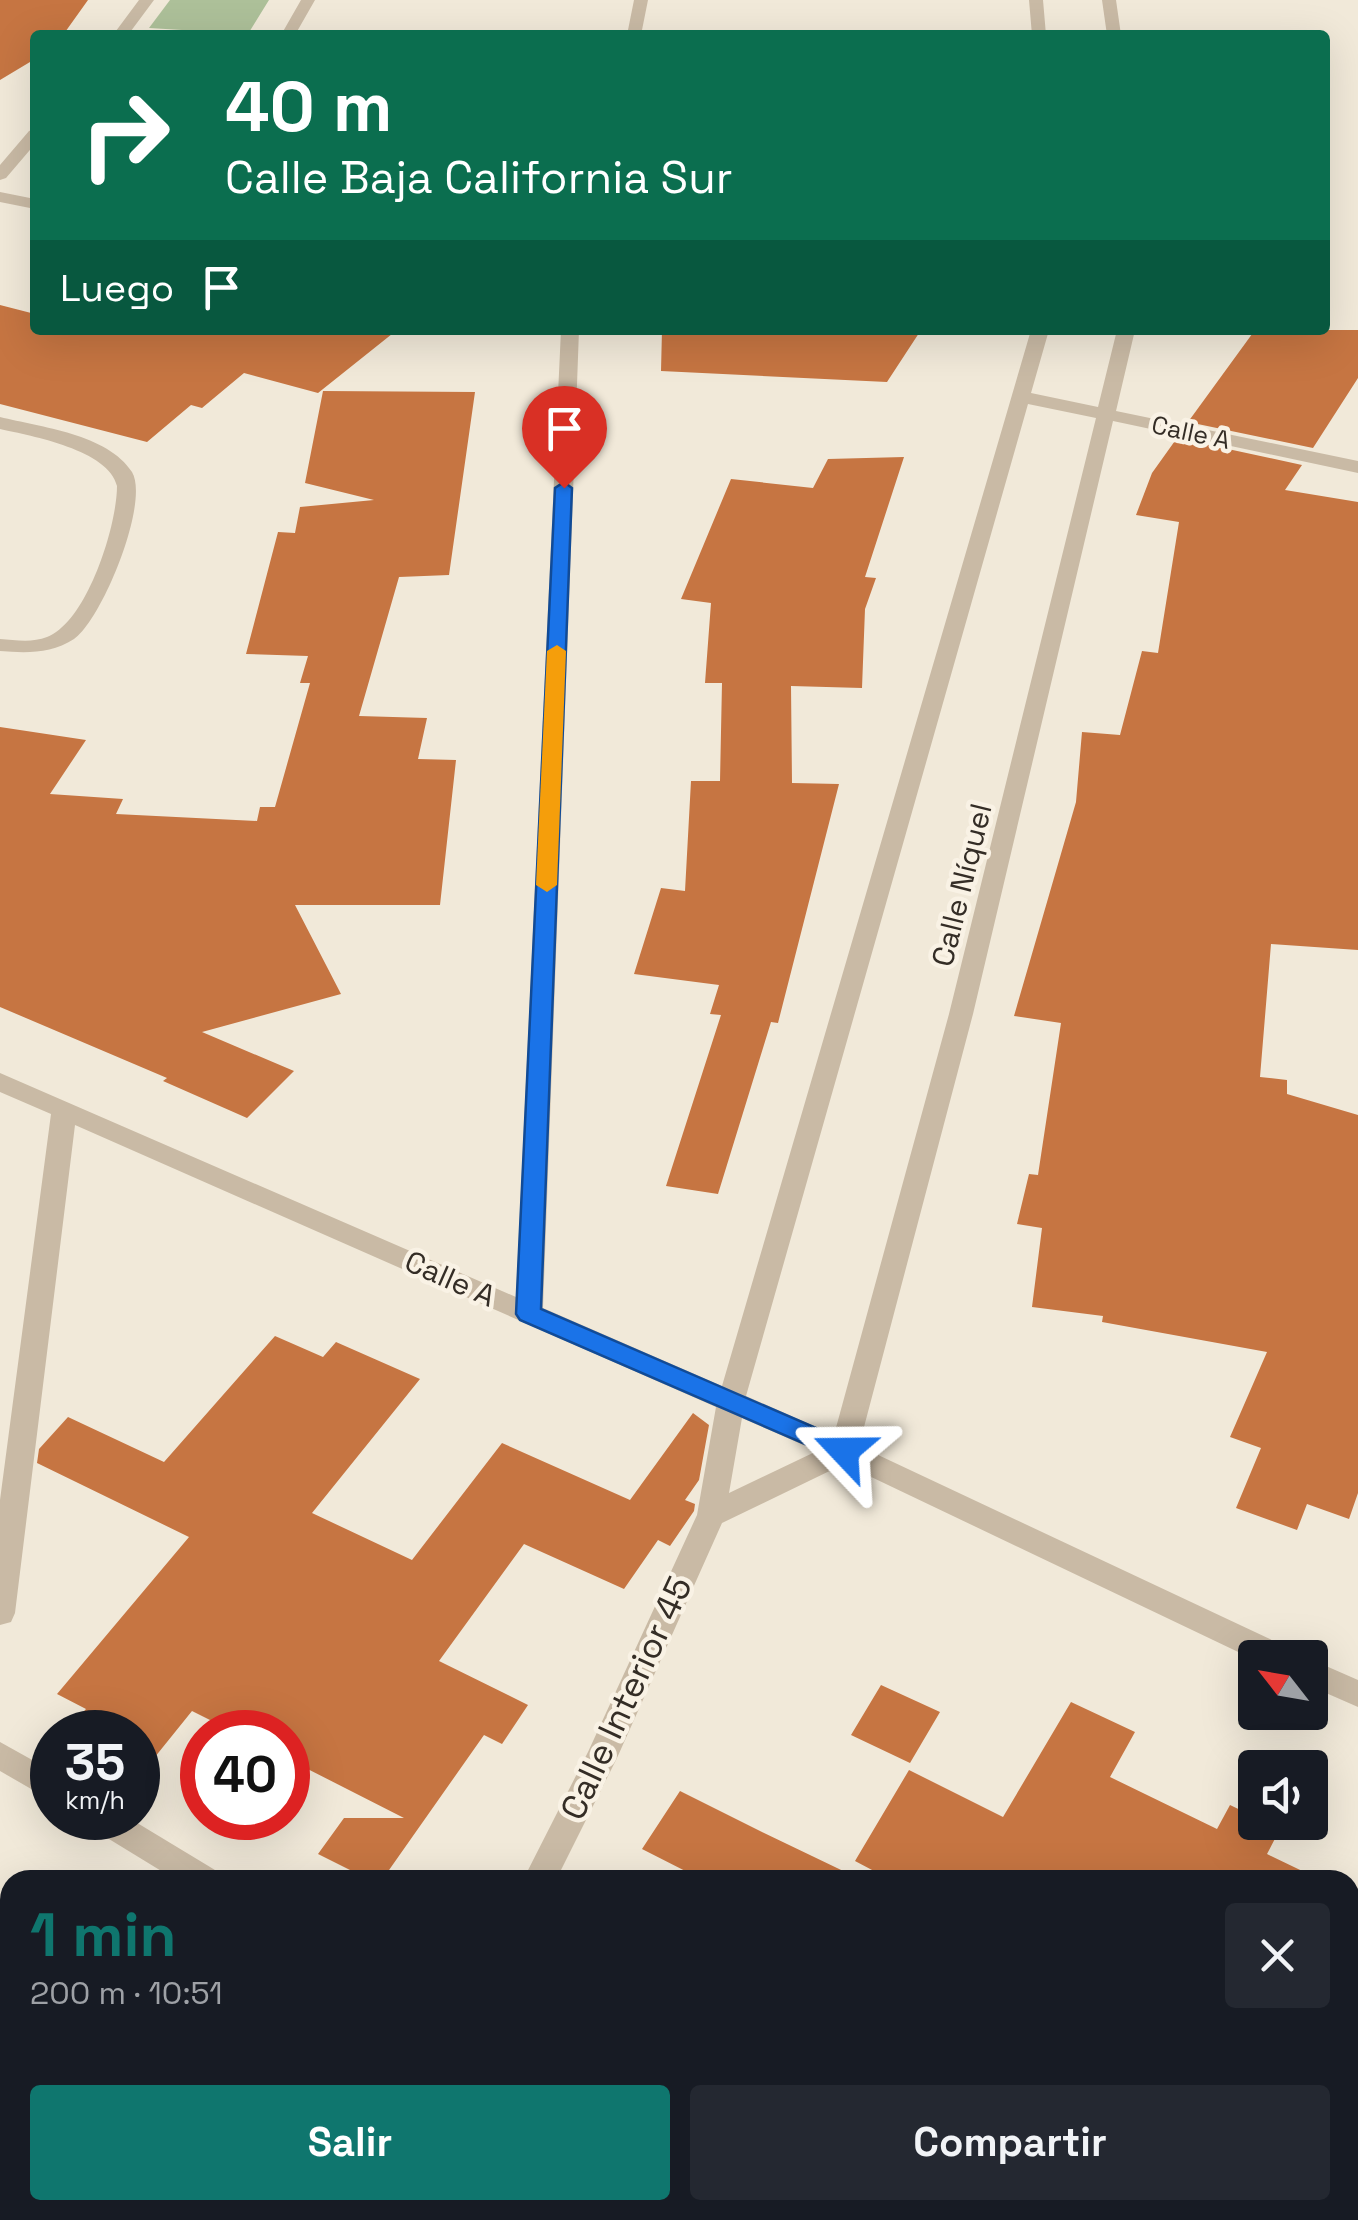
<!DOCTYPE html>
<html lang="es">
<meta charset="utf-8">
<style>
:root{--surface:#171b24;--page:#242831;--text:#f1f3f6;--muted:#9ea1a6;--accent:#0f766e}
body{margin:0;font-family:"Space Grotesk",sans-serif;background:var(--page);color:var(--text);height:100vh;display:flex;flex-direction:column;font-size:38px;white-space:nowrap}
*{box-sizing:border-box;margin:0}
p{font-size:32px;color:var(--muted)}
.icon{flex:none;width:55px;height:55px;fill:none;stroke:currentColor;stroke-width:2;stroke-linecap:round;stroke-linejoin:round}
.map{position:relative;flex:1;overflow:hidden}
.sheet{position:absolute;left:0px;top:1870px;width:1360px;height:350px;display:flex;flex-direction:column;background:var(--surface);border-radius:30px 30px 0 0;box-shadow:0 10px 40px #0002}
.sheet>*{flex:none}
.guide{position:absolute;left:30px;top:30px;width:1300px;height:305px;border-radius:10px;box-shadow:0 10px 40px #0002;background:#0b6e4f;color:#fff;overflow:hidden}
.needle{width:65px;rotate:301deg}
.controls{position:absolute;left:1238px;top:1640px;display:grid;gap:20px}
.controls a{display:grid;place-items:center;width:90px;height:90px;border-radius:10px;background:var(--surface);box-shadow:0 10px 40px #0002;font-size:50px}
.speed{position:absolute;left:30px;top:1710px;display:flex;gap:20px;font-size:50px;font-weight:700;text-align:center}
.speed>*{display:grid;place-content:center;width:130px;height:130px;border-radius:50%;background:var(--surface);box-shadow:0 10px 40px #0002;line-height:1}
.speed small{font-size:25px;font-weight:400}
.speed .limit{border:15px solid #d22;background:#fff;color:#111}
.pin{position:absolute;display:grid;place-items:center;width:85px;height:85px;color:#fff;margin:-102px -42px;border-radius:50% 50% 50% 0;rotate:-45deg;box-shadow:0 0 10px #0007}
.pin .icon{rotate:45deg}
.me{position:absolute;width:110px;margin:-55px;rotate:293deg;stroke-linejoin:round;filter:drop-shadow(0 0 8px #0008)}
.turn{display:flex;align-items:center;gap:35px;height:210px;padding:0 30px;font-size:45px}
.turn .icon{width:130px;height:130px;stroke-width:2.5}
.turn b{display:block;font-size:70px;line-height:85px}
.then{display:flex;align-items:center;height:95px;padding:0 30px;background:#0003;gap:20px;font-size:38px}
.round{display:grid;place-items:center;flex:none;width:105px;height:105px;border-radius:10px;background:var(--page)}
.summary{display:flex;align-items:center;justify-content:space-between;height:170px;padding:0 30px}
h1{font-size:60px;font-weight:600;line-height:75px;color:var(--accent)}
.button{display:flex;gap:20px;margin-top:auto;padding:20px 30px}
.button a{flex:1;height:115px;border-radius:10px;background:var(--accent);color:#fff;font-size:40px;font-weight:600;line-height:115px;text-align:center}
.button a+a{background:var(--page);color:var(--text)}
.map>svg:first-child{display:block}
.green{fill:#adc099}
.building{fill:#c67542}
.lines{fill:none;stroke-linecap:round;stroke-linejoin:round}
.minor{fill:#c9baa5;fill-rule:evenodd}
.route{fill:#1a73e8;stroke:#114b97;stroke-width:2.5}
.slow{fill:#f59e0b}
.labels{text-anchor:middle;stroke-width:9;stroke-linejoin:round;paint-order:stroke}
.far-street-label{font-size:25px;fill:#342d26;stroke:#f9f2e5}
.street-label{font-size:30px;fill:#342d26;stroke:#f9f2e5}
.near-street-label{font-size:35px;fill:#342d26;stroke:#f9f2e5}
</style>
<div class="map">
<svg width="1358" height="2220" viewBox="0 0 1358 2220">
<rect width="100%" height="100%" fill="#f1e9d9"/>
<!-- green -->
<path class="green" d="M 170,0 L 269,0 L 248,34 L 149,28 Z
M 10,2127 L 10,2210 L 377,2210 L 376,2220 L 0,2220 Z"/>
<!-- building -->
<path class="building" d="M 0,0 L 88,0 L 63,35 L 35,35 L 35,59 L 0,80 Z
M 0,305 L 35,314 L 35,330 L 397,330 L 318,393 L 244,373 L 202,408 L 191,405 L 147,442 L 0,404 Z
M 662,330 L 921,330 L 887,382 L 661,371 Z
M 1255,330 L 1358,330 L 1358,378 L 1313,448 L 1188,422 Z
M 323,391 L 475,392 L 449,575 L 399,577 L 359,716 L 427,718 L 418,759 L 456,760 L 440,905 L 295,905 L 341,994 L 202,1032 L 294,1071 L 247,1118 L 163,1081 L 167,1078 L 0,1007 L 0,727 L 86,740 L 50,794 L 123,799 L 116,814 L 257,821 L 260,807 L 275,807 L 310,683 L 300,683 L 308,656 L 246,654 L 278,532 L 295,533 L 300,507 L 374,500 L 305,483 Z
M 1177,438 L 1302,465 L 1285,490 L 1358,502 L 1358,950 L 1271,944 L 1260,1077 L 1287,1080 L 1287,1094 L 1358,1115 L 1358,1493 L 1349,1519 L 1307,1504 L 1297,1530 L 1236,1508 L 1261,1448 L 1230,1437 L 1267,1352 L 1102,1322 L 1103,1316 L 1032,1307 L 1042,1228 L 1017,1224 L 1029,1174 L 1038,1175 L 1061,1023 L 1014,1016 L 1076,802 L 1082,732 L 1120,735 L 1142,651 L 1158,653 L 1179,522 L 1136,515 L 1152,473 Z
M 904,457 L 865,577 L 876,578 L 865,609 L 862,688 L 791,686 L 792,783 L 839,784 L 778,1023 L 771,1022 L 718,1194 L 666,1186 L 721,1015 L 710,1014 L 719,985 L 634,974 L 661,888 L 685,891 L 691,781 L 720,781 L 722,683 L 705,683 L 711,603 L 681,599 L 731,479 L 813,488 L 828,459 Z
M 275,1336 L 323,1357 L 336,1342 L 420,1379 L 312,1513 L 412,1560 L 502,1443 L 630,1500 L 693,1413 L 709,1425 L 699,1480 L 685,1500 L 695,1504 L 694,1511 L 670,1546 L 658,1540 L 624,1589 L 524,1544 L 439,1661 L 528,1705 L 502,1744 L 484,1735 L 382,1880 L 370,1880 L 318,1854 L 344,1818 L 404,1818 L 288,1759 L 288,1732 L 234,1732 L 192,1711 L 138,1778 L 138,1732 L 65,1732 L 86,1709 L 57,1694 L 189,1537 L 37,1463 L 39,1449 L 68,1417 L 164,1462 Z
M 881,1685 L 940,1712 L 910,1763 L 851,1735 Z
M 1071,1702 L 1135,1732 L 1110,1777 L 1217,1829 L 1230,1805 L 1255,1817 L 1255,1822 L 1280,1829 L 1267,1854 L 1321,1880 L 891,1880 L 855,1861 L 909,1770 L 1003,1817 Z
M 680,1791 L 762,1832 L 862,1880 L 703,1880 L 642,1849 Z"/>
<g class="lines">
<!-- minor -->
<path class="minor" d="M 139,0 L 154,0 L 128,35 L 113,35 Z
M 301,0 L 315,0 L 295,35 L 281,35 Z
M 634,0 L 648,0 L 641,35 L 627,35 Z
M 1029,0 L 1043,0 L 1046,35 L 1032,35 Z
M 1102,0 L 1116,0 L 1121,35 L 1107,35 Z
M 35,129 L 35,144 L 6,178 L 0,180 L 0,165 L 29,131 Z
M 0,192 L 35,199 L 35,209 L 0,202 Z
M 561,330 L 579,330 L 543,1308 L 722,1386 L 1031,330 L 1049,330 L 1031,393 L 1098,407 L 1117,330 L 1135,330 L 1116,411 L 1358,461 L 1358,473 L 1113,421 L 973,1014 L 859,1446 L 1291,1649 L 1295,1658 L 1255,1660 L 844,1464 L 722,1523 L 617,1758 L 556,1880 L 523,1880 L 588,1752 L 697,1515 L 716,1407 L 75,1125 L 15,1613 L 11,1622 L 0,1625 L 0,1500 L 51,1114 L 0,1092 L 0,1073 L 516,1297 ZM 1028,404 L 1096,418 L 949,1014 L 834,1435 L 746,1396 ZM 742,1418 L 817,1451 L 729,1493 Z
M 0,417 C 40,427 108,434 132,472 C 150,502 102,620 74,639 C 51,654 26,653 0,651 L 0,639 C 15,640 32,643 47,637 C 87,622 117,526 117,486 C 109,450 32,436 0,429 Z
M 1310,1659 L 1358,1680 L 1358,1707 L 1310,1686 Z
M 0,1742 L 52,1771 L 52,1801 L 0,1771 Z
M 86,1818 L 129,1818 L 215,1870 L 220,1880 L 176,1880 L 91,1828 Z
M 386,2210 L 422,2210 L 420,2220 L 384,2220 Z
M 720,2210 L 768,2210 L 772,2220 L 725,2220 Z"/>
</g>
<!-- route -->
<path class="route" d="M 564,482 L 572,488 L 541,1309 L 853,1444 L 857,1451 L 853,1458 L 844,1461 L 520,1320 L 516,1314 L 555,488 Z"/>
<!-- slow -->
<path class="slow" d="M 557,645 L 566,651 L 557,885 L 547,892 L 536,885 L 547,651 Z"/>
<g class="labels">
<!-- far-street labels -->
<g class="far-street-label">
<text transform="translate(1191 432) rotate(12)" y="9">Calle A</text>
</g>
<!-- street labels -->
<g class="street-label">
<text transform="translate(962 885) rotate(-76)" y="10">Calle Níquel</text>
<text transform="translate(450 1279) rotate(24)" y="10">Calle A</text>
</g>
<!-- near-street labels -->
<g class="near-street-label">
<text transform="translate(626 1698) rotate(-65)" y="12">Calle Interior 45</text>
</g>
</g>
</svg>
<div class="controls">
<a><svg class="needle" viewBox="-14 -14 28 28"><path d="M0-13l5 13h-10z" fill="#e53935"/><path d="M0 13l5-13h-10z" fill="#9ea1a6"/></svg></a>
<a><svg class="icon" aria-label="sound" viewBox="0 0 24 24"><path d="M4 9h4l5-4v14l-5-4H4zM17 9q2 3 0 6"/></svg></a>
</div>
<div class="speed"><div>35<small>km/h</small></div><div class="limit">40</div></div>
<div class="pin" style="left:564px;top:488px;background:#d93025"><svg class="icon" aria-label="arrive" viewBox="0 0 24 24"><path d="M6 21V4h12l-3 4 3 4H6"/></svg></div>
<svg class="me" style="left:844px;top:1451px" viewBox="-20 -20 40 40"><path d="M0-17L14 15 0 8-14 15z" fill="#1a73e8" stroke="#fff" stroke-width="4"/></svg>
<div class="guide">
<div class="turn"><svg class="icon" aria-label="right" viewBox="0 0 24 24"><path d="M7 20v-9h11M14 6l5 5-5 5"/></svg><div><b>40 m</b>Calle Baja California Sur</div></div>
<div class="then">Luego<svg class="icon" aria-label="arrive" viewBox="0 0 24 24"><path d="M6 21V4h12l-3 4 3 4H6"/></svg></div>
</div>
<section class="sheet">
<div class="summary"><div><h1>1 min</h1><p>200 m · 10:51</p></div><a class="round"><svg class="icon" aria-label="close" viewBox="0 0 24 24"><path d="M6 6l12 12M18 6L6 18"/></svg></a></div>
<div class="button"><a>Salir</a><a>Compartir</a></div>
</section>
</div>
